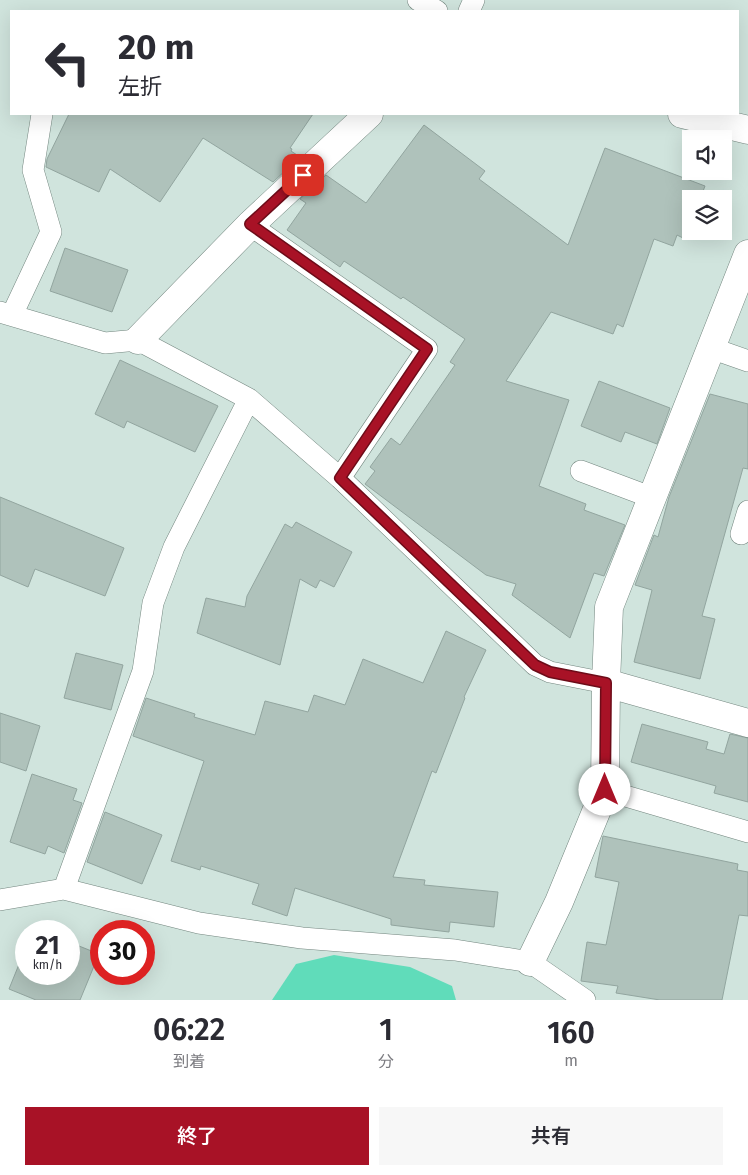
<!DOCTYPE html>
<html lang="ja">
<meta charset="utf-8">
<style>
:root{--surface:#fff;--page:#f7f7f7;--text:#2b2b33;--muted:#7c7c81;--accent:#a81226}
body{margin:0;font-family:"Fira Sans","Noto Sans JP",sans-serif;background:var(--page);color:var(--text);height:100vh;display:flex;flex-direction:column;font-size:19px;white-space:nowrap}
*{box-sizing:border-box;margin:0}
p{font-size:16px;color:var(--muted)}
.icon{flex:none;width:28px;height:28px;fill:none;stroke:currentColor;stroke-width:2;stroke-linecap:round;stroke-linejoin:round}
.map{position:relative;height:1000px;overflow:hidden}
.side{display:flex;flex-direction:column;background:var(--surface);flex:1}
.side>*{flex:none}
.guide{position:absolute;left:10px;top:10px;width:729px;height:105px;border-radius:0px;box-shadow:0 5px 20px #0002;background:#fff;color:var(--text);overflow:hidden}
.tools{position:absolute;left:682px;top:130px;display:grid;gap:10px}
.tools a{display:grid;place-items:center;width:50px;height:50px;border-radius:0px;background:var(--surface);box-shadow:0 5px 20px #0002;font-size:25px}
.speed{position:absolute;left:15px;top:920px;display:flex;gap:10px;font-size:25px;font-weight:700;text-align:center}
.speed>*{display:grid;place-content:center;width:65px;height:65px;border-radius:50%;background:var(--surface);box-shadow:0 5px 20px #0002;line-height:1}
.speed small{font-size:12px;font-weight:400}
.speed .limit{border:8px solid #d22;background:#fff;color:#111}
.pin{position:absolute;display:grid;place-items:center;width:42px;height:42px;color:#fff;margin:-21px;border-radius:10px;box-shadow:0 2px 8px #0006}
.me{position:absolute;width:55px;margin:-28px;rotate:0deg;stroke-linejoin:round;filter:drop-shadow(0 0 4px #0008)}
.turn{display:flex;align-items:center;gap:18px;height:105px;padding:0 25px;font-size:22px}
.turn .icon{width:65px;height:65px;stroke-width:2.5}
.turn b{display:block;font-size:35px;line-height:42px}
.eta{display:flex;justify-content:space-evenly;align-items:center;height:85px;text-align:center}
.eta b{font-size:30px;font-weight:600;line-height:35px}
.button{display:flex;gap:10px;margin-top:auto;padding:10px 25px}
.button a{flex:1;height:58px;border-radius:0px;background:var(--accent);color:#fff;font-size:20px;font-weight:600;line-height:58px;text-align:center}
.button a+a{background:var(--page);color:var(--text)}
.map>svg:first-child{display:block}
.green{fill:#60dcba}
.building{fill:#afc2bb;stroke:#92a59f}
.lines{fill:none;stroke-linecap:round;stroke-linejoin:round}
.lane-casing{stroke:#73867f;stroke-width:22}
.street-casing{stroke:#73867f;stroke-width:29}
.lane{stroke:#fff;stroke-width:21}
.street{stroke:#fff;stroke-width:28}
.route-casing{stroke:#6d0c19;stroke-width:12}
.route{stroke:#a81226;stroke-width:9}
</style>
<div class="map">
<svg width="748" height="1000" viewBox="0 0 748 1000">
<rect width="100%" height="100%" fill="#d0e4dd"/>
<!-- green -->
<path class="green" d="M 334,955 L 410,967 L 452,986 L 456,1000 L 272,1000 L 296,964 Z"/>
<!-- building -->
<path class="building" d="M 69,114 L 313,114 L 290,148 L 292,149 L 291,151 L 300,157 L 273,182 L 203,138 L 160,202 L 110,169 L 99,192 L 46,167 L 47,159 Z
M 424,125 L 485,171 L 479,179 L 568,245 L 605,148 L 705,186 L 700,199 L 691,199 L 691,222 L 685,239 L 677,235 L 673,246 L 654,239 L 623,327 L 617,324 L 613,334 L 551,312 L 506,381 L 569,400 L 539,486 L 586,504 L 584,510 L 625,525 L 604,576 L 594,573 L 570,638 L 512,595 L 516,584 L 486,575 L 365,484 L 375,471 L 370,467 L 391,438 L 400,445 L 455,365 L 450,362 L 465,339 L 403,297 L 401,299 L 344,261 L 340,267 L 287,230 L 306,203 L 300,199 L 326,175 L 366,203 Z
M 65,248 L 128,270 L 112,312 L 50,291 Z
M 120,360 L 218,406 L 195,452 L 127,421 L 124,428 L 95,414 Z
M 599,381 L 670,408 L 657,444 L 625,432 L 621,442 L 581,426 Z
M 710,394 L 748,404 L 748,469 L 743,468 L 702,616 L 715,619 L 700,679 L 634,662 L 652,590 L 635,585 L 654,535 L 658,537 L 669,497 Z
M 0,497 L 124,548 L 105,596 L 35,569 L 28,587 L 0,575 Z
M 296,522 L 352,552 L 334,587 L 320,580 L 316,588 L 300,579 L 280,665 L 197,633 L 206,598 L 245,607 L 247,596 L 285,524 L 292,528 Z
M 446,631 L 486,650 L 464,697 L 465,698 L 436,773 L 432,771 L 393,877 L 425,880 L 424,885 L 498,892 L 494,927 L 450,922 L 449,932 L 391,925 L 391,919 L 295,888 L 287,916 L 252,904 L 259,884 L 201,866 L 200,870 L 171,861 L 204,761 L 133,736 L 146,698 L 195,714 L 194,717 L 255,735 L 265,701 L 308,712 L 314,695 L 345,705 L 363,659 L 423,683 Z
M 76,653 L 123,665 L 111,710 L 64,698 Z
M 0,713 L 40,726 L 26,771 L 0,762 Z
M 642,724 L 708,742 L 706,749 L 724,754 L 730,734 L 748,738 L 748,802 L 714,793 L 716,786 L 631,762 Z
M 32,774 L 77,789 L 73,800 L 82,803 L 64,853 L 48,846 L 45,854 L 10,842 Z
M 105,812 L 162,835 L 142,884 L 87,862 Z
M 603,836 L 738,864 L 737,870 L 748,872 L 748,916 L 739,915 L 722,1000 L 660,1000 L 616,993 L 618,986 L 581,981 L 587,942 L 606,945 L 619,882 L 595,877 Z
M 69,942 L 99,954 L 80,1000 L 36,1000 L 9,989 L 26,947 L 26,974 L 69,974 Z"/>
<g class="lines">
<defs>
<path id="lane" d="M 418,0 L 437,11
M 469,11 L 474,0
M 250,225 L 427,349 L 340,478
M 0,312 L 105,343 L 138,340 L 249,399 L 174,547 L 153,603 L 143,671 L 64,889
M 12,315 L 51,232 L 33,170 L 42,114
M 711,348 L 748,361
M 249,399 L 340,478 L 535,665 L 550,672 L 606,683
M 581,471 L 653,498
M 741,534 L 748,511
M 605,790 L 748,832
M 0,900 L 64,889 L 199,923 L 302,938 L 455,950 L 530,962 L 585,1000"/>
<path id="street" d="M 682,114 L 748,130
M 138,340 L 250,225 L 369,114
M 606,683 L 748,723
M 530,962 L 559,902 L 605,790 L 606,683 L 609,607 L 748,254"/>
</defs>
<!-- lane casing -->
<use href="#lane" class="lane-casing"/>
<!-- street casing -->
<use href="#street" class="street-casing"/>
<!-- lane -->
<use href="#lane" class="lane"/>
<!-- street -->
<use href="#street" class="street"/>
</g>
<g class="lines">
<defs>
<path id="route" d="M 303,175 L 250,224 L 427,349 L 340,478 L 535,665 L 550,672 L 606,683 L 605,790"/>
</defs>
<!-- route casing -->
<use href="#route" class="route-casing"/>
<!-- route -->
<use href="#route" class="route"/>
</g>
</svg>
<div class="tools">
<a><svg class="icon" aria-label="sound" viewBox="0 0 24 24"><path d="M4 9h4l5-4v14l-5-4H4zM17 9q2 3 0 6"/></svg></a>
<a><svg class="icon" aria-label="layers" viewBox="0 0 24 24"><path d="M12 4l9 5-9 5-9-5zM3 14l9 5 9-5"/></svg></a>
</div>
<div class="speed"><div>21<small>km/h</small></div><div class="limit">30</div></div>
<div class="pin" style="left:303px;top:175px;background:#d93025"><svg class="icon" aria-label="arrive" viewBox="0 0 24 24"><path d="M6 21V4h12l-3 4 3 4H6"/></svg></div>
<svg class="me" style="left:605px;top:790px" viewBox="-20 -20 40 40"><circle r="19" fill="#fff"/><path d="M0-13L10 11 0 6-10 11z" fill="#a81226"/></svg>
<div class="guide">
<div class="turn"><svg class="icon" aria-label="left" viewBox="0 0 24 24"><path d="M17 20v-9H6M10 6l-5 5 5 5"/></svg><div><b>20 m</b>左折</div></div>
</div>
</div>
<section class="side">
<div class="eta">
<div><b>06:22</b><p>到着</p></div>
<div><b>1</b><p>分</p></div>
<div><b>160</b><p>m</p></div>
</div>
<div class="button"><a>終了</a><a>共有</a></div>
</section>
